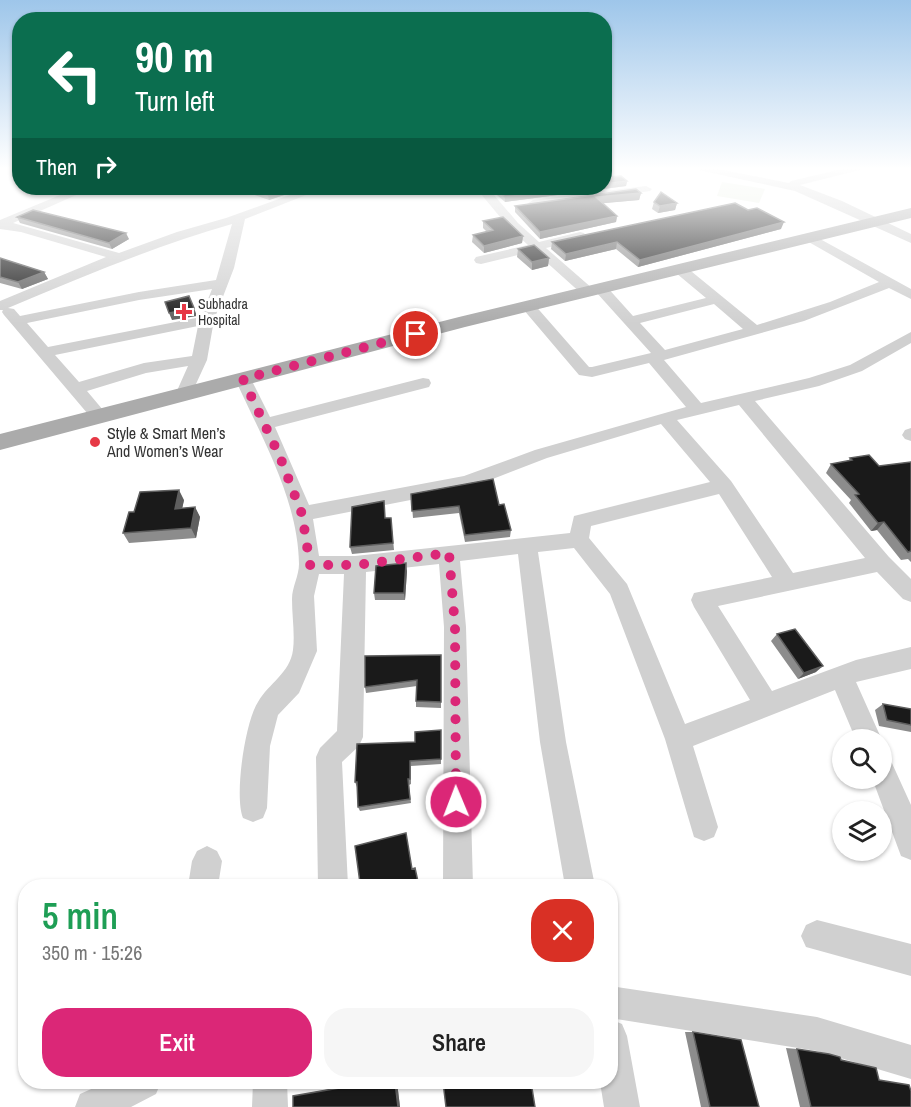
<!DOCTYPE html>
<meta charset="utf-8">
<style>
:root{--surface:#fff;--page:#f6f6f6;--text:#222;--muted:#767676;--accent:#db2777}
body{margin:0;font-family:"Archivo Narrow",sans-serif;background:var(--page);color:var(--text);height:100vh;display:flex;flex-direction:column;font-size:22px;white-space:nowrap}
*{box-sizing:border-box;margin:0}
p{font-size:20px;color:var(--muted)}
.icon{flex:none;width:33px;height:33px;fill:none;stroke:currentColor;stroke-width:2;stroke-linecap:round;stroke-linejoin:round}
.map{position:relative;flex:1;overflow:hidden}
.side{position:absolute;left:18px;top:879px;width:600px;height:210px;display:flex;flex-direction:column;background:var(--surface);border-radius:24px;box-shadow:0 2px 4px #0004}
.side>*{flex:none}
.top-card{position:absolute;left:12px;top:12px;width:600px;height:183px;border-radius:24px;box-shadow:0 2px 4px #0004;background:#0b6e4f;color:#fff;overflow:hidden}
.buttons{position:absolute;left:832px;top:729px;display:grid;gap:12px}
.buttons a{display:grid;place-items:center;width:60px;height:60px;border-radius:50%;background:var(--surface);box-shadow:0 2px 4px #0004;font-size:30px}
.pin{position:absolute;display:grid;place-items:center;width:51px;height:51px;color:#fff;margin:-26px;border:3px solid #fff;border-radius:50%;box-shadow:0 2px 6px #0007}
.me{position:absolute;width:66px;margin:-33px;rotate:359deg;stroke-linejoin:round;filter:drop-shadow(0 0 4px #0008)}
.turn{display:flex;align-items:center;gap:21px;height:126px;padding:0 24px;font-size:27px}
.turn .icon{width:78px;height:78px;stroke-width:2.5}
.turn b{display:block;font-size:42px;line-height:51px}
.then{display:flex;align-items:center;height:57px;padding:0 24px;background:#0003;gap:12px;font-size:22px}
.round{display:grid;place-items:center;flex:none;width:63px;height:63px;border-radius:24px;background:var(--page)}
.headline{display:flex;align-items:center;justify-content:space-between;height:102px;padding:0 24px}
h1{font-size:36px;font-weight:600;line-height:45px;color:#1e9e55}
.cta{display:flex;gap:12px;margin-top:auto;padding:12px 24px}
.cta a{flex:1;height:69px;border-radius:24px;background:var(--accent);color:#fff;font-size:24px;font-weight:600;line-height:69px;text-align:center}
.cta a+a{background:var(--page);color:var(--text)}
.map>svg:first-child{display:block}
.green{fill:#e6ecdf}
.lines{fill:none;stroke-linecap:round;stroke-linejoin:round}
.minor{fill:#d0d0d0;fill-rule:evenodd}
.major{fill:#ababab;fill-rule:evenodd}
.wall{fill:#8c8c8c}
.shaded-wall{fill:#5f5f5f}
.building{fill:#1a1a1a;stroke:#5f5f5f;stroke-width:1.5}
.route{stroke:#db2777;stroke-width:10;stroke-dasharray:0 18}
.poi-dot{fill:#e63946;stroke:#fff;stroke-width:2}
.labels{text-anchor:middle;stroke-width:6;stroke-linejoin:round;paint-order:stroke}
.far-poi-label{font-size:14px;fill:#333;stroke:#fff;text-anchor:start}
.poi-label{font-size:16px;fill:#333;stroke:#fff;text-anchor:start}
</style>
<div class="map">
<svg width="911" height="1107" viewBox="0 0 911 1107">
<rect width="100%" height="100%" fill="#fff"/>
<!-- green -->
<path class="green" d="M 722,182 L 765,189 L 759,203 L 717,196 Z"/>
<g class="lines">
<!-- minor -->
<path class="minor" d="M 694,169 L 718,169 L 789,183 L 791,181 L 842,169 L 864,169 L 800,185 L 842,201 L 911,234 L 911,243 L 795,191 Z
M 646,186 L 652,189 L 650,191 L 533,208 L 527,204 L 533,200 Z
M 77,188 L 92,188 L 13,223 L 119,253 L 177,232 L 226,218 L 309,188 L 324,188 L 245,219 L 234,268 L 214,320 L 207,360 L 190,397 L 178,397 L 176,393 L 188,366 L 146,373 L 87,391 L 108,416 L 105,420 L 93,420 L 4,315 L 2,312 L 3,310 L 0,310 L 0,301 L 106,257 L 21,232 L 0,229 L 0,220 ZM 232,224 L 216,280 L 139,292 L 20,316 L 14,309 L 8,308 C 82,277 155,246 232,224 ZM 212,289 L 201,317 L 48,347 L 27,323 L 139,300 ZM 198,326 L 192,356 L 144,363 L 79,382 L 55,355 Z
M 476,188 L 488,188 L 518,223 L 539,242 L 580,232 L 584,233 L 586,236 L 584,239 L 546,248 L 593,289 L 595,292 L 593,295 L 583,295 L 534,251 L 481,264 L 476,263 L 474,260 L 476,257 L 528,245 L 510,229 Z
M 811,234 L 911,289 L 911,299 L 889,288 L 804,321 L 664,360 L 701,403 L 809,378 L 850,365 L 911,332 L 911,343 L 862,371 L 819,386 L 755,401 L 889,557 L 911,579 L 911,602 L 903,599 L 877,572 L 718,606 L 772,691 L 856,660 L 911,647 L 911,669 L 856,682 L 882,740 L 856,740 L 835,690 L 693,746 L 718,827 L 714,837 L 704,841 L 694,837 L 665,739 L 610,594 L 574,548 L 538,552 L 566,742 L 595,886 L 565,886 L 540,742 L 518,554 L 460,561 L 466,627 L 473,886 L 443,886 L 444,627 L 439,564 L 366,572 L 363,737 L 359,746 L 342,762 L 348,886 L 318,886 L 316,757 L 320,748 L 337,731 L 344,574 L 319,574 L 314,596 L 317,651 L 299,693 L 278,715 L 270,746 L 267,808 L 263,818 L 253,822 L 243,818 C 234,796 245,722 258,702 C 269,683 290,673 293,650 C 295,634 292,616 292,599 C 292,587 299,576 299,564 C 298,499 261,436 235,379 L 237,375 L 249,375 L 270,417 L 423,378 L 429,379 L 431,383 L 429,387 L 275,427 L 309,505 L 464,476 L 535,450 L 686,407 L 649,363 L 592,377 L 579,375 L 523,309 L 521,306 L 523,303 L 533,303 L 589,367 L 592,367 L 651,353 L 596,292 L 594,289 L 596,286 L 606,286 L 633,316 L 706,298 L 676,273 L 674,270 L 676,267 L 686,267 L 757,325 L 830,302 L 879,282 L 807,241 L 805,238 L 807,235 ZM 714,304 L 743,329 L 665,350 L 640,323 ZM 739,405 L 865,558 L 793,573 L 731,481 L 677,420 ZM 661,424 L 710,482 L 574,516 L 570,533 L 355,556 L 319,556 L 313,519 L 467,489 L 547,458 ZM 719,494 L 772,577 L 694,593 L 691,600 L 694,607 L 750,700 L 685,724 L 627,584 L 589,538 L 591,526 Z
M 911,428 L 911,441 L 905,439 L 902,435 L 905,430 Z
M 882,757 L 891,761 L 911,805 L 911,860 L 901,856 L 872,778 L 882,778 Z
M 207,846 L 217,851 L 222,861 L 218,886 L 188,886 L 192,861 L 197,851 Z
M 817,920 L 911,944 L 911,976 L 806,947 L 801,936 L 806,925 Z
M 610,986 L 817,1017 L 911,1045 L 911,1079 L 817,1051 L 610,1018 Z
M 610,1019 L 622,1024 L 627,1036 L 640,1107 L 604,1107 L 600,1082 L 610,1082 Z
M 107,1082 L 161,1082 L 156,1094 L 131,1107 L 75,1107 L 80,1094 Z
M 253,1082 L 287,1082 L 288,1107 L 252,1107 Z"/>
<!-- major -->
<path class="major" d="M 911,208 L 911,218 L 465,327 L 0,450 L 0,434 L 459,317 Z"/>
</g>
<!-- wall -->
<path class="wall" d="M 607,177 L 627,181 L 626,186 L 505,202 L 489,188 L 604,188 Z
M 142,188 L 157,188 L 150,191 Z
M 241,188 L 283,188 L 286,189 L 287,194 L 269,200 L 241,190 Z
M 431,188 L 457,188 L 453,193 L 431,189 Z
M 641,193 L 639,200 L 603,203 L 617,216 L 616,222 L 540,239 L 515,212 L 515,206 Z
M 654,202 L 677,203 L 675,210 L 658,213 L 652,209 Z
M 17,217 L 129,239 L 112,249 L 20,223 Z
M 483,221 L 523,236 L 522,243 L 484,253 L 472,242 L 473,235 L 487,232 L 483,228 Z
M 781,229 L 638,267 L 616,249 L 565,261 L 551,249 L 552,242 Z
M 518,249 L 549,258 L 548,266 L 532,270 L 517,257 Z
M 0,258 L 44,272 L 48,279 L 22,289 L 0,283 Z
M 850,458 L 879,466 L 911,462 L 911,562 L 908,559 L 901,560 L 877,530 L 871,531 L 849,503 L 851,500 L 826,473 L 831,464 L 848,461 Z
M 411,494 L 499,505 L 511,530 L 510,537 L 465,542 L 459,513 L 413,518 Z
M 184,500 L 182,508 L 195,507 L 200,517 L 196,538 L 129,543 L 123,533 L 134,512 Z
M 386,518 L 391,518 L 394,550 L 352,554 L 350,547 Z
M 407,571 L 405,600 L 375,600 L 374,593 Z
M 777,634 L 816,672 L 798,679 L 771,641 Z
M 441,655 L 441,708 L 416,707 L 416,701 L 417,686 L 366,693 L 365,687 Z
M 883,704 L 911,709 L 911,732 L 879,726 L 875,710 Z
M 441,730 L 441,764 L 411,766 L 411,784 L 409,785 L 411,803 L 360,811 L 358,807 L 357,787 L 355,782 L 415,742 Z
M 685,1032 L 693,1032 L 759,1107 L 701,1107 Z
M 786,1048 L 797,1049 L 841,1060 L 879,1080 L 911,1107 L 800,1107 Z
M 362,1082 L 397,1082 L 400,1107 L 293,1096 L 362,1083 Z"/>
<!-- shaded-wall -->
<path class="shaded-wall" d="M 627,181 L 626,186 L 505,202 L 505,197 L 579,188 L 604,188 L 604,184 Z
M 148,188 L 157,188 L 150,191 Z
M 286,189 L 287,194 L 269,200 L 268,195 Z
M 641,193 L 639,200 L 595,204 L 596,197 Z
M 677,203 L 675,210 L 658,213 L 660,206 Z
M 617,216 L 616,222 L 540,239 L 540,232 Z
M 784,222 L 781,229 L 638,267 L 640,260 Z
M 126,233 L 129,239 L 112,249 L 109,243 Z
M 523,236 L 522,243 L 484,253 L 484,246 Z
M 617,242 L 616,249 L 565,261 L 566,254 Z
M 549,258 L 548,266 L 532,270 L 532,262 Z
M 44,272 L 48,279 L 22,289 L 18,282 Z
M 194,308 L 197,316 L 172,320 L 169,313 Z
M 179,490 L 184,500 L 180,519 L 175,509 Z
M 195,507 L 200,517 L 196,538 L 191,528 Z
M 884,522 L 877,530 L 871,531 L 878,523 Z
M 406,563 L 407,571 L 405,600 L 404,593 Z
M 823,666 L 816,672 L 798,679 L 804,673 Z
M 395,1082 L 397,1082 L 400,1107 L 398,1107 Z"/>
<!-- building -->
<path class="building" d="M 604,175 L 607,177 L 621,176 L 627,181 L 604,184 Z
M 247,188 L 283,188 L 286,189 L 268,195 Z
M 495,188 L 579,188 L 505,197 Z
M 636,189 L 641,193 L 596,197 L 617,216 L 540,232 L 515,206 Z
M 661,192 L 677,203 L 660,206 L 654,202 Z
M 735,203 L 748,210 L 757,208 L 784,222 L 640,260 L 617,242 L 566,254 L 552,242 Z
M 33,210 L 126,233 L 109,243 L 17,217 Z
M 503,217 L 523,236 L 484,246 L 473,235 L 493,230 L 483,221 Z
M 534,245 L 549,258 L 532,262 L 518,249 Z
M 0,258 L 44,272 L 18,282 L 0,277 Z
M 189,296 L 194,308 L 169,313 L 165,302 Z
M 869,455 L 879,466 L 911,462 L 911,551 L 908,552 L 884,522 L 878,523 L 855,495 L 859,494 L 831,464 L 852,460 L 850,458 Z
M 493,479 L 499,505 L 504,504 L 511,530 L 465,535 L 459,506 L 412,511 L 411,494 Z
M 179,490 L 175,509 L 195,507 L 191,528 L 123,533 L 129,512 L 134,512 L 140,492 Z
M 384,501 L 385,518 L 391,518 L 393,543 L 350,547 L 352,507 Z
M 406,563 L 404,593 L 374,593 L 376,566 Z
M 795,629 L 823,666 L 804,673 L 777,634 Z
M 441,655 L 441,702 L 416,701 L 417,680 L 365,687 L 365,656 Z
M 883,704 L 911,709 L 911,725 L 887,720 Z
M 441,730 L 441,759 L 410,761 L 410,779 L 408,779 L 410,799 L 358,807 L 357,782 L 355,782 L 357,744 L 415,742 L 415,732 Z
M 406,833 L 412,869 L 415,868 L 419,886 L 346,886 L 360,883 L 355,846 Z
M 693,1032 L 741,1040 L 759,1107 L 710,1107 Z
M 797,1049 L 829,1054 L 840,1057 L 841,1060 L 876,1068 L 879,1080 L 909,1085 L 911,1091 L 911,1107 L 811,1107 Z
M 362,1082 L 395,1082 L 398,1107 L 293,1107 L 293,1096 L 362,1084 Z
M 443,1082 L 531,1082 L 535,1107 L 446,1107 Z"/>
<!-- sky -->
<linearGradient id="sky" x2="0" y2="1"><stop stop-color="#9ec6ea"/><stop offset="0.52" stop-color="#fff"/><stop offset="1" stop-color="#fff" stop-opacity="0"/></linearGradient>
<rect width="911" height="324" fill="url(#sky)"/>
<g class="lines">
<!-- route -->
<path class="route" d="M 416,334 L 243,379 L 280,457 L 302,514 L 310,565 L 356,565 L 449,553 L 455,627 L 456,802"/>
</g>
<!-- markers -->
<g class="poi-dot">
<path d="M181 303h6v6h6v6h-6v6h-6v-6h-6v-6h6z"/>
<circle cx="95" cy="442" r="6"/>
</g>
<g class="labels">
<!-- far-poi labels -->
<g class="far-poi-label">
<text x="198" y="309">Subhadra<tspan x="198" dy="16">Hospital</tspan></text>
</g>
<!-- poi labels -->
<g class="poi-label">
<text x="107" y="439">Style &amp; Smart Men’s<tspan x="107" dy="18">And Women’s Wear</tspan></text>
</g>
</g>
</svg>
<div class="buttons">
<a><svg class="icon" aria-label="search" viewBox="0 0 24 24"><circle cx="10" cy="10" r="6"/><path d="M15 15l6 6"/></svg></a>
<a><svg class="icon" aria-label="layers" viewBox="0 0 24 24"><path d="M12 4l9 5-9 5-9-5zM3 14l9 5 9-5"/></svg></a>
</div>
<div class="pin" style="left:416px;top:334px;background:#d93025"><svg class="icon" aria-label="arrive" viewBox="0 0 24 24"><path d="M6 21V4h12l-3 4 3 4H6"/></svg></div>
<svg class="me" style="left:456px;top:802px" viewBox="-20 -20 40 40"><circle r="17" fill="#db2777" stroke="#fff" stroke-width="3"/><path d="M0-11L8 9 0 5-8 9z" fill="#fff"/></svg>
<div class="top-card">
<div class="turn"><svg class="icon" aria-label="left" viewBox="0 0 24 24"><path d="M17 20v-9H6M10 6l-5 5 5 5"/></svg><div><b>90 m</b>Turn left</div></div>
<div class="then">Then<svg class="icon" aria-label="right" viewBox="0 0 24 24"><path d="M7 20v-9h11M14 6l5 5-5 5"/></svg></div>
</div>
<section class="side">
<div class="headline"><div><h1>5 min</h1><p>350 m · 15:26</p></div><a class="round" style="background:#d93025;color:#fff"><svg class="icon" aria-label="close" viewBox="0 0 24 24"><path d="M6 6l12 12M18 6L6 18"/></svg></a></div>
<div class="cta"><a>Exit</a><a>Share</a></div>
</section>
</div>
